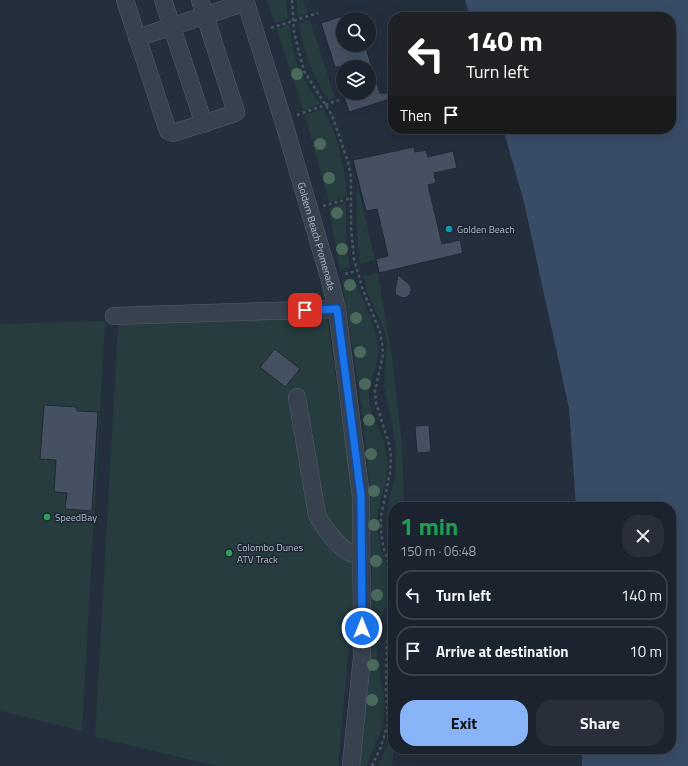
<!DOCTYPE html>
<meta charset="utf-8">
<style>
:root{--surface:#1b232e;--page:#282f3a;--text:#f1f3f6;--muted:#a0a4aa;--line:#39404a;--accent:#8ab4f8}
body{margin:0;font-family:"Titillium Web",sans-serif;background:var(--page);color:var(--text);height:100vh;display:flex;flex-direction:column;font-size:15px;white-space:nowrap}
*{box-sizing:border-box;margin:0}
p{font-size:13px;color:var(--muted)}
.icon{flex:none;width:22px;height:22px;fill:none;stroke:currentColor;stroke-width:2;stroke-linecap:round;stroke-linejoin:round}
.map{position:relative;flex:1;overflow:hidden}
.details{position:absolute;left:388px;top:502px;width:288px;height:252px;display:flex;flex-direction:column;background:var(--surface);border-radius:16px;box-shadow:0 4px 16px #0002,0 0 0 1px var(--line)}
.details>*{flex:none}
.top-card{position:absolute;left:388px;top:12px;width:288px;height:122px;border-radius:16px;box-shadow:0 4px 16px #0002,0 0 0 1px var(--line);background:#202124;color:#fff;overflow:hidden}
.buttons{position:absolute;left:336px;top:12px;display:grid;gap:8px}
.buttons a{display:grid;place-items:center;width:40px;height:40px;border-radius:50%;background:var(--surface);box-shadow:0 4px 16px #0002,0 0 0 1px var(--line);font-size:20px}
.pin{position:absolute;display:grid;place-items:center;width:34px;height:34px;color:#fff;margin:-17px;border-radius:8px;box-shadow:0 2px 6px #0006}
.me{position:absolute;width:44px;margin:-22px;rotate:0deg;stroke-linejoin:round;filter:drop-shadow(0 0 3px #0008)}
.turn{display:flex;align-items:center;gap:14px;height:84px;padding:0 12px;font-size:18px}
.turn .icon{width:52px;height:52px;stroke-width:2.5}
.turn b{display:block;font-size:28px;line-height:34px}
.then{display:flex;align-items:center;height:38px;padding:0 12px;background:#0003;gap:8px;font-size:15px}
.round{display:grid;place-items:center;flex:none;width:42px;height:42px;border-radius:16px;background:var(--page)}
.summary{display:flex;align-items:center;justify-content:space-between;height:68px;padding:0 12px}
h1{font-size:24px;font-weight:700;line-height:30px;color:#1e9e55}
.action{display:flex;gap:8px;margin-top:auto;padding:8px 12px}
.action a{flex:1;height:46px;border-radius:16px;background:var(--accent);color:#111;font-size:16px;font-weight:700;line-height:46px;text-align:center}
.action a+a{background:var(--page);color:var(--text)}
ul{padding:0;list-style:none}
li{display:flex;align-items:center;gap:12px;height:50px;margin:0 8px 6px;padding:0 4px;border:2px solid var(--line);border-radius:16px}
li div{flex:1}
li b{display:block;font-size:15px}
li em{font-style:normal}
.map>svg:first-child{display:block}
.green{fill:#263c3f}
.water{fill:#394c67}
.building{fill:#455162;stroke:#1f2835}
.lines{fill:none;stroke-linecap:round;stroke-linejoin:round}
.minor-casing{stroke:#565f6c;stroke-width:18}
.path{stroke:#44595c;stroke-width:2.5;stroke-dasharray:3 3;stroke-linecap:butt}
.minor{stroke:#38414e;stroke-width:17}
.tree{fill:#4b6a5d}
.route-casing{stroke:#114b97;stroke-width:10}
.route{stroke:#1a73e8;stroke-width:7}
.culture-dot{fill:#0f9aa8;stroke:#1d2633;stroke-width:1.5}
.leisure-dot{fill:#2e9e5b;stroke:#1d2633;stroke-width:1.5}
.labels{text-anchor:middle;stroke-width:3;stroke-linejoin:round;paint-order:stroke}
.poi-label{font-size:10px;fill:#b4bcc9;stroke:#1d2633;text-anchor:start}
.street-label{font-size:10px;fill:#b4bcc9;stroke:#1d2633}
</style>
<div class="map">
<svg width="688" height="766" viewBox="0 0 688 766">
<rect width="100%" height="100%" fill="#242f3e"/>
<!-- green -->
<path class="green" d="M 267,0 L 286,0 L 288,19 L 275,23 Z
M 296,0 L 303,0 L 308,13 L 298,16 Z
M 310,20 L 335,98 L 328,100 C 313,76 303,52 299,23 Z
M 289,25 C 292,43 294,61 303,77 C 308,87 314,95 320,104 L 303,110 L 277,29 Z
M 323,109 C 338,136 345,166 347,197 L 329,202 L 305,115 Z
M 357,183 L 375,260 L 360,264 C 356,237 356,211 357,183 Z
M 346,203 L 346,241 L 350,267 L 340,269 L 329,208 Z
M 378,273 L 392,358 L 402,443 L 404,507 L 393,507 L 393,561 L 388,542 L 386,524 L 388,504 L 395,475 L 396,450 L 392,421 L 384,387 L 387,346 L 385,332 L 368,294 L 364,276 Z
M 354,278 C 362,301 379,328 378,352 C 378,369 367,382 369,399 C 371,418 383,432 386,451 C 387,458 388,465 387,472 C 385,490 377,507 377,525 C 377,547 388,562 390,581 C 392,600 379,616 377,634 C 373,662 388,691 384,718 C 382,735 371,749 367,766 L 358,766 L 370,630 L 372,568 L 370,493 L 362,409 L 342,280 Z
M 327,317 L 353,495 L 352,611 L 338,766 L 217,766 L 95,737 L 118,325 Z
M 105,321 L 82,731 L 0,711 L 0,324 Z
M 393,723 L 393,749 L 394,749 L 392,766 L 378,766 L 389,741 Z"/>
<!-- water -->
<path class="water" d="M 465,0 L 688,0 L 688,766 L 582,766 L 582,749 L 671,749 L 671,507 L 576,507 L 569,408 L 523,198 L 503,129 L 671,129 L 671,17 L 470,17 Z"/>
<!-- building -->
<path class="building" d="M 343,16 L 343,45 L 365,45 L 380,93 L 393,93 L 393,98 L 349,112 L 343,93 L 369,93 L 369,67 L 335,67 L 321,23 Z
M 414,147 L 415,152 L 426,150 L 428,157 L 453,151 L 457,168 L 434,173 L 436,183 L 428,185 L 442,244 L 460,240 L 463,253 L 379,273 L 376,259 L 388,256 L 377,209 L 366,211 L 353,160 Z
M 398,275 L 410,285 L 411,290 L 410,294 L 407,297 L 403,298 L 396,295 L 395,291 Z
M 275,349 L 300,369 L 285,387 L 260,367 Z
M 44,405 L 77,407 L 77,411 L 98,412 L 92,511 L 65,509 L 67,493 L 54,492 L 56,460 L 40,459 Z
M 429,425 L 431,452 L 417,453 L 415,426 Z"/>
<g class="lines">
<defs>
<g id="minor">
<path d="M 125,0 L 168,131 L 173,133 L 233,114 L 236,112 L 200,0"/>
<path d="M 163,0 L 204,124"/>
<path id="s1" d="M 245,0 L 283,120 L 329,277 L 337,309 L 361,496 L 362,657 L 351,766"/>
<path d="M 137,38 L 246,2"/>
<path d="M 114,316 L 337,309"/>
<path d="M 297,397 L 317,515 C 322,525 339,548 349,552 C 352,554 357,554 361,555"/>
</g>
</defs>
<!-- minor casing -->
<use href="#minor" class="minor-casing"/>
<!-- path -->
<path class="path" d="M 292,0 L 294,32 L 304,71 L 332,115 L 348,162 L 351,177 L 351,228 L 354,259 L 362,287 L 380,332 L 382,343 L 383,355 L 375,391 L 376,403 L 389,444 L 391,456 L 390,473 L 381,516 L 381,532 L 383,545 L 393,580
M 271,28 L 318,13
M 297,115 L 342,99
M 323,206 L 352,198
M 345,274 L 356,271
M 372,766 L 381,747 L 388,723 L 386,691 L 387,646 L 393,593"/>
<!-- minor -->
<use href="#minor" class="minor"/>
</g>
<!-- trees -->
<g class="tree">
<circle cx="297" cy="74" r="6"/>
<circle cx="320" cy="144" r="6"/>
<circle cx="329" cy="178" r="6"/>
<circle cx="337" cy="213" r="6"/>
<circle cx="342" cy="249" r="6"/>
<circle cx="350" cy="285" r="6"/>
<circle cx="356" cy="318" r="6"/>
<circle cx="360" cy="352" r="6"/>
<circle cx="365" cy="384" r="6"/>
<circle cx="369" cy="420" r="6"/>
<circle cx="371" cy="454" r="6"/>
<circle cx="374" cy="491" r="6"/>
<circle cx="374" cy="525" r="6"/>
<circle cx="376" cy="561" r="6"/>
<circle cx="377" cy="595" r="6"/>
<circle cx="373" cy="627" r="6"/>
<circle cx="373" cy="665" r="6"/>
<circle cx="372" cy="700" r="6"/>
</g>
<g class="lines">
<defs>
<path id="route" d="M 305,310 L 337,309 L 361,496 L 362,628"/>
</defs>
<!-- route casing -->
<use href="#route" class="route-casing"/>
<!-- route -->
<use href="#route" class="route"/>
</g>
<!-- markers -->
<circle class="culture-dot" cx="449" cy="229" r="4"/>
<g class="leisure-dot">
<circle cx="47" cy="517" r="4"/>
<circle cx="229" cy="553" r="4"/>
</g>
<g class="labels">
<!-- poi labels -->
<g class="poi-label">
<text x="457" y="233">Golden Beach</text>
<text x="55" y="521">SpeedBay</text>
<text x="237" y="551">Colombo Dunes<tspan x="237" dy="12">ATV Track</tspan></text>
</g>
<!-- street labels -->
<g class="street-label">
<text dy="4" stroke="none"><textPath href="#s1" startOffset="247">Goldern Beach Promenade</textPath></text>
</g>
</g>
</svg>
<div class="buttons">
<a><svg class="icon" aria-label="search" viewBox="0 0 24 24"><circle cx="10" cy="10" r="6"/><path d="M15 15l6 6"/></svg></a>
<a><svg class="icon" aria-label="layers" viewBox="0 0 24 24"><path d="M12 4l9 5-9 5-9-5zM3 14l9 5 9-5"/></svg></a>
</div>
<div class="pin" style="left:305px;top:310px;background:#d93025"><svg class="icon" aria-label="arrive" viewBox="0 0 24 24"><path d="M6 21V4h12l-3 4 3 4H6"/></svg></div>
<svg class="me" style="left:362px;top:628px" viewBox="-20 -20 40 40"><circle r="17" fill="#1a73e8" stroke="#fff" stroke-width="3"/><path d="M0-11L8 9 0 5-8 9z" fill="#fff"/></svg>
<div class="top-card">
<div class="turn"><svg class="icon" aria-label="left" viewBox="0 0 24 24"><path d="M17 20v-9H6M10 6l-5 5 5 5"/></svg><div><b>140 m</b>Turn left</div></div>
<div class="then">Then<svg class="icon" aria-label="arrive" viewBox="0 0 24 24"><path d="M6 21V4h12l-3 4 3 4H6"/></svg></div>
</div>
<section class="details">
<div class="summary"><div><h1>1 min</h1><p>150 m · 06:48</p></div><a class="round"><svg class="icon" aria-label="close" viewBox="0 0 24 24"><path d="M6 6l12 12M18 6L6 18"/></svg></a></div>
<ul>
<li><svg class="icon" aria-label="left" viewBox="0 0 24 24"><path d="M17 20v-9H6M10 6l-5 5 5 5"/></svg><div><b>Turn left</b></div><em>140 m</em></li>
<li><svg class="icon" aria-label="arrive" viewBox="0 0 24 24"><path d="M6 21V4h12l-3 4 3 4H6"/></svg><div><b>Arrive at destination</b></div><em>10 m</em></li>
</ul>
<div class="action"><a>Exit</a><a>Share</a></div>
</section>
</div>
